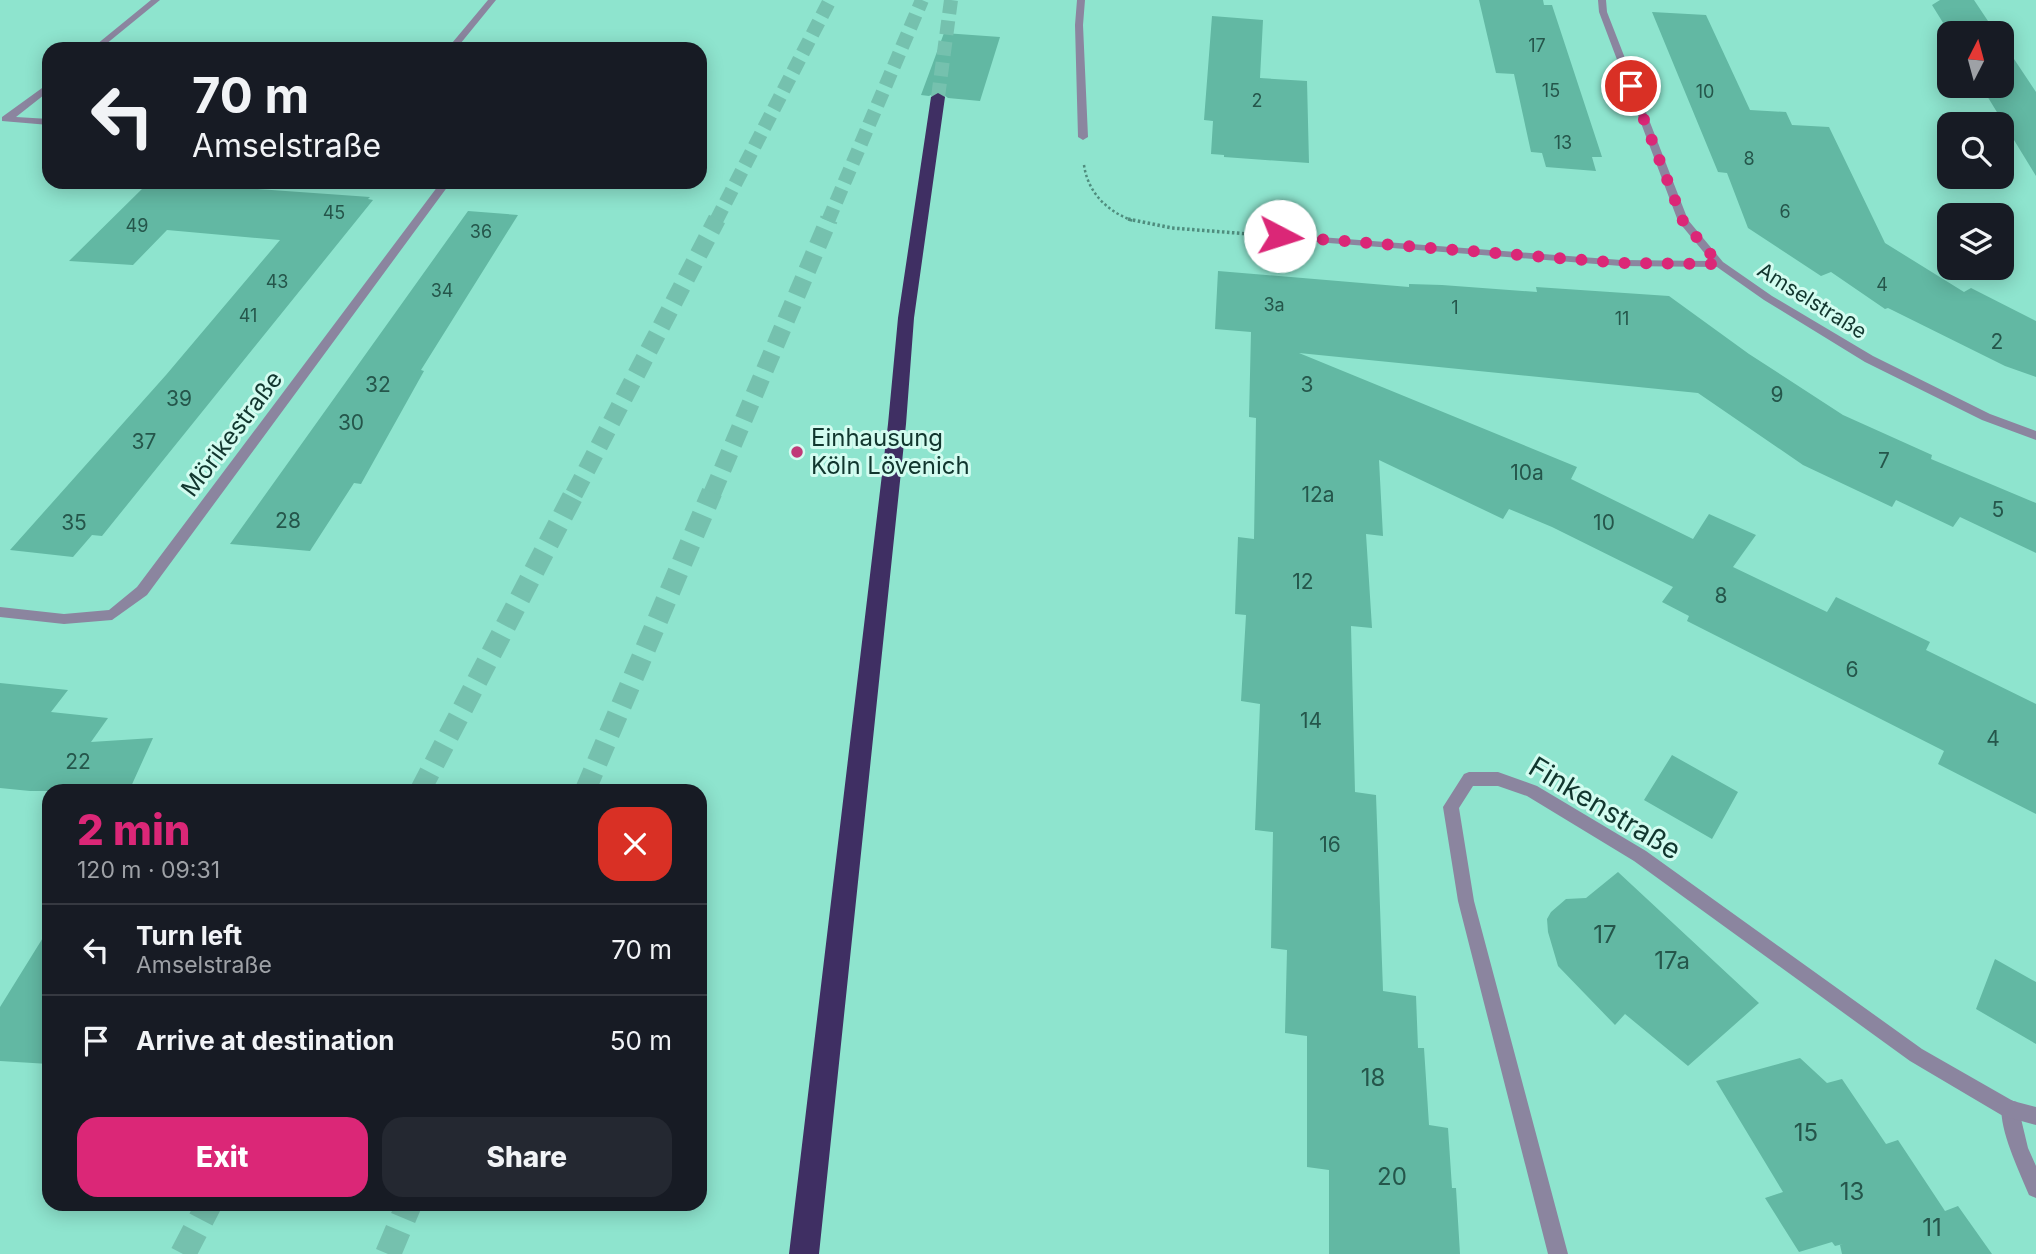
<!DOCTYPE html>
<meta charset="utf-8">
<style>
:root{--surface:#171b24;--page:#242831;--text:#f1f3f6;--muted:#9ea1a6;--line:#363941;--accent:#db2777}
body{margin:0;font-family:Inter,sans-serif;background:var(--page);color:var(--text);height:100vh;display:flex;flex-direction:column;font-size:26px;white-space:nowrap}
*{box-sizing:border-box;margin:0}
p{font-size:23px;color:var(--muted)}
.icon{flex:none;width:38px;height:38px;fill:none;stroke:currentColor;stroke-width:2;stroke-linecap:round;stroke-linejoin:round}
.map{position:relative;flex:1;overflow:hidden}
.sheet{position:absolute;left:42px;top:784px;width:665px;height:427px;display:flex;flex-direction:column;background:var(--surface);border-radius:21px;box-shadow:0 4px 18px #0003}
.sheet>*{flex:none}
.guide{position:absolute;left:42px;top:42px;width:665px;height:147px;border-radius:21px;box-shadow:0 4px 18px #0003;background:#171b24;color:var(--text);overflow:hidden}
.needle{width:46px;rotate:6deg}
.tools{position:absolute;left:1937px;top:21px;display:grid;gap:14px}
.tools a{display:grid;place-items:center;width:77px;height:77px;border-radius:14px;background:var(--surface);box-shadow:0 4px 18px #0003;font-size:35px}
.pin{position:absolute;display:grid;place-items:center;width:60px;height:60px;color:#fff;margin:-30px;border:4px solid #fff;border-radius:50%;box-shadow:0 2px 7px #0007}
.me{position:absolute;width:77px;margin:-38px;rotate:95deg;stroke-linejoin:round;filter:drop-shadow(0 0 5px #0008)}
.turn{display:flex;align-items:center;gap:24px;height:147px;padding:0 35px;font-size:32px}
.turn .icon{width:91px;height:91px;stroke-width:2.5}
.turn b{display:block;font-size:49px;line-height:60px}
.round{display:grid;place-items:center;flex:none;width:74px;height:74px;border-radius:21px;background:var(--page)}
.headline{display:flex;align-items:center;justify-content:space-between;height:119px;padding:0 35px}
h1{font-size:42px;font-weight:800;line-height:52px;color:var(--accent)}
.action{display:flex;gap:14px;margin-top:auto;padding:14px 35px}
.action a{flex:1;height:80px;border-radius:21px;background:var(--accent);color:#fff;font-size:28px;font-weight:800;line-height:80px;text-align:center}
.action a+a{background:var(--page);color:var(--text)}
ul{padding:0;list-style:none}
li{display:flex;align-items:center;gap:21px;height:91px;padding:0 35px;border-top:2px solid var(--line)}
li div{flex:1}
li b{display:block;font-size:26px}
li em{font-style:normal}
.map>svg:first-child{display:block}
.building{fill:#62b8a3}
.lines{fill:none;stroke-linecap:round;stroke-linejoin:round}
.highway-tunnel-far3{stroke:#75c1ae;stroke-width:14;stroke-dasharray:14 7;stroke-linecap:butt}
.highway-tunnel-far2{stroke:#75c1ae;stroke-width:18;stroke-dasharray:18 9;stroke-linecap:butt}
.highway-tunnel-far1{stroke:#75c1ae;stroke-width:21;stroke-dasharray:21 10;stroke-linecap:butt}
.highway-tunnel{stroke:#75c1ae;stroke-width:26;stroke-dasharray:26 13;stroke-linecap:butt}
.path-far1{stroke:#4f8d7e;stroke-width:2.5;stroke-dasharray:2.5 2.5;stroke-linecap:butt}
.path{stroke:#4f8d7e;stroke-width:3.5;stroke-dasharray:2.5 2.5;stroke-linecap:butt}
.lane{fill:#8b859f;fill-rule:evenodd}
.street{fill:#8b859f;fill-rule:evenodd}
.highway{fill:#3f2f63;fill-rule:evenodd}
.route{stroke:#db2777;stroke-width:12;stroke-dasharray:0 21.6}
.poi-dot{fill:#c03978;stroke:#d3fcf0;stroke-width:2.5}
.labels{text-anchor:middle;stroke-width:6;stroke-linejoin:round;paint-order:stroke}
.far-number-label{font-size:18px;fill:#25564b}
.far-street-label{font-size:21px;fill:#11362e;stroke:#d3fcf0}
.number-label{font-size:21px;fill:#25564b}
.street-label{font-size:24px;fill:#11362e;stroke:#d3fcf0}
.poi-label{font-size:24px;fill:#11362e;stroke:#d3fcf0;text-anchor:start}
.near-number-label{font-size:24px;fill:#25564b}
.near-street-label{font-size:28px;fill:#11362e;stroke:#d3fcf0}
</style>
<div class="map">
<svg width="2036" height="1254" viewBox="0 0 2036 1254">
<rect width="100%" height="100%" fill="#8ee4ce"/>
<!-- building -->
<path class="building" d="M 1479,0 L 1543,0 L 1544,5 L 1552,5 L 1602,157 L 1592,157 L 1596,171 L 1546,167 L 1542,153 L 1531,152 L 1514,74 L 1496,73 Z
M 1940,0 L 1974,0 L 1996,33 L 1950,34 L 1932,5 Z
M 1652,12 L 1706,15 L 1750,110 L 1786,112 L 1792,125 L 1829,127 L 1885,243 L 1964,292 L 1971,288 L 2036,321 L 2036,377 L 2005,366 L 1888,308 L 1885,309 L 1831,272 L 1821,276 L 1748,228 L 1727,173 L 1718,172 Z
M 1212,16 L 1263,20 L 1260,78 L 1307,81 L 1309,163 L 1224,157 L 1224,155 L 1211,154 L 1213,121 L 1204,120 Z
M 944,33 L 1000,37 L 980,101 L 948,98 L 939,91 L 929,96 L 921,95 Z
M 2002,41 L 2036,92 L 2036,176 L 1981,86 L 2002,86 Z
M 188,184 L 370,197 L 368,199 L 373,200 L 102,536 L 92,535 L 73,557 L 10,550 L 166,375 L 280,240 L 167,230 L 133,265 L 69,261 L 144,187 L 183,189 Z
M 468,211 L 518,215 L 421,370 L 424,371 L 361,484 L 354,483 L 310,551 L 230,544 Z
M 1218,271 L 1409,287 L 1409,284 L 1442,285 L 1537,292 L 1536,287 L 1669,296 L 1749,354 L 1843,415 L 1932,455 L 1931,459 L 2036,503 L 2036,553 L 1960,517 L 1953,527 L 1896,500 L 1892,507 L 1803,465 L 1698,393 L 1299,353 L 1577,467 L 1571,479 L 1693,539 L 1709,514 L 1756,535 L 1733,567 L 1827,612 L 1836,597 L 1930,642 L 1926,650 L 2036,704 L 2036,814 L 1938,764 L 1944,751 L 1687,621 L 1689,616 L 1662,602 L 1673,587 L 1552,527 L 1509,509 L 1503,519 L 1379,460 L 1383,536 L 1366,534 L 1372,628 L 1351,626 L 1355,792 L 1376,795 L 1383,991 L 1416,996 L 1418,1048 L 1424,1048 L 1429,1125 L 1448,1128 L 1452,1188 L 1456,1188 L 1460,1254 L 1329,1254 L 1329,1170 L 1307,1167 L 1307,1036 L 1285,1033 L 1287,950 L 1271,948 L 1273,832 L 1255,830 L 1260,704 L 1241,701 L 1246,615 L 1235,614 L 1238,537 L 1254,539 L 1256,418 L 1249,417 L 1251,332 L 1215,329 Z
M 0,683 L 68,690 L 51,712 L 108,718 L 91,742 L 153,738 L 129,791 L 30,791 L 0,788 Z
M 1672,755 L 1738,792 L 1712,839 L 1644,800 Z
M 1618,872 L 1759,1003 L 1688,1066 L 1625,1014 L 1615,1025 L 1558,966 L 1548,932 L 1547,919 L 1551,912 L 1566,899 L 1586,898 Z
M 49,928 L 49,1064 L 0,1061 L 0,1007 Z
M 1995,959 L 2036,982 L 2036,1044 L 1976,1009 Z
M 1800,1058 L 1827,1083 L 1842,1079 L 1886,1144 L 1898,1140 L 1945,1211 L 1958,1206 L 1992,1254 L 1842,1254 L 1840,1245 L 1843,1244 L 1835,1246 L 1832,1242 L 1799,1252 L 1765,1198 L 1783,1192 L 1716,1081 Z"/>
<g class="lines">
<!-- highway-tunnel-far3 -->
<path class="highway-tunnel-far3" d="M 938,97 L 951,0
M 716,221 L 830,0
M 828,221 L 922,0"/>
<!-- highway-tunnel-far2 -->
<path class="highway-tunnel-far2" d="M 574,494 L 717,219
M 712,494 L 829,219"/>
<!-- highway-tunnel-far1 -->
<path class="highway-tunnel-far1" d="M 420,791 L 575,492
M 585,791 L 712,492"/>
<!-- highway-tunnel -->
<path class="highway-tunnel" d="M 183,1254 L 209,1204
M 388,1254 L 409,1204"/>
<!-- path-far1 -->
<path class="path-far1" d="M 1084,165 C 1088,193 1107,211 1133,221
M 524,182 L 570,185 L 590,182"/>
<!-- path -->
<path class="path" d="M 1128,219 L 1172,228 L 1275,236"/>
<!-- lane -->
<path class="lane" d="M 2010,1100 L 2017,1102 L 2028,1148 L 2036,1166 L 2036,1198 L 2029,1195 C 2021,1175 1995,1122 2003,1102 Z"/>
<!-- street -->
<path class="street" d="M 151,0 L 160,0 L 100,49 L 91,49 Z
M 488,0 L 496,0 L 456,49 L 447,49 Z
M 1077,0 L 1085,0 L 1083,25 L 1088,137 L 1083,140 L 1078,137 L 1075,25 Z
M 1598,0 L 1606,0 L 1607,12 L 1688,220 L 1723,262 L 1772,296 L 1873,356 L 1990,414 L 2036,431 L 2036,440 L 1982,420 L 1865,362 L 1764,300 L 1717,267 L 1621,266 L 1303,241 L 1303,237 L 1307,236 L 1621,260 L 1711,261 L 1678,221 L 1599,12 Z
M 49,83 L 49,91 L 16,117 L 49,119 L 49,125 L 2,121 L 2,117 Z
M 441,182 L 451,182 L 147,595 L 112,620 L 64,624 L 0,617 L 0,607 L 64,614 L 109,610 L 137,587 Z
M 1469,772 L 1498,772 L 1537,786 L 1646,851 L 1922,1049 L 2013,1101 L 2036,1107 L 2036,1125 L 2003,1116 L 1910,1061 L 1634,861 L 1527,796 L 1498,786 L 1473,786 L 1459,808 L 1474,901 L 1568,1254 L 1548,1254 L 1458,901 L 1443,807 L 1464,774 Z"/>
<!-- highway -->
<path class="highway" d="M 938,93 L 945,97 L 914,318 L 906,424 L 819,1254 L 789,1254 L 888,424 L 898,318 L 931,97 Z"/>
</g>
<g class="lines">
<!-- route -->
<path class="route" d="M 1280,236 L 1621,263 L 1719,264 L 1683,221 L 1631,86"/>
</g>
<!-- markers -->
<circle class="poi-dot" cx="797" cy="452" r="7"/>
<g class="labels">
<!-- far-number labels -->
<g class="far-number-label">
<text x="1537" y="52">17</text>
<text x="1551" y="97">15</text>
<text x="1705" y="98">10</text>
<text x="1257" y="107">2</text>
<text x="1563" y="149">13</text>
<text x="1749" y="165">8</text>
<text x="1785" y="218">6</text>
<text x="334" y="219">45</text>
<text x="137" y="232">49</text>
<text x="481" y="238">36</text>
<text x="277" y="288">43</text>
<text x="1882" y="291">4</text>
<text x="442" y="297">34</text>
<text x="1274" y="311">3a</text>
<text x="1455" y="314">1</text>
<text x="248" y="322">41</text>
<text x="1622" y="325">11</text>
</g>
<!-- far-street labels -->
<g class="far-street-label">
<text transform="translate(1812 301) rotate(32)" y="7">Amselstraße</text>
</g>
<!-- number labels -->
<g class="number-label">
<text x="1997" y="349">2</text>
<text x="378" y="392">32</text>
<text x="1307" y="392">3</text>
<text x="1777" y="402">9</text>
<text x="179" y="406">39</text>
<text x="351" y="430">30</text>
<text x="144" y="449">37</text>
<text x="1884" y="468">7</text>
<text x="1527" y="480">10a</text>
<text x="1318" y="502">12a</text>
<text x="1998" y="517">5</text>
<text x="288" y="528">28</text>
<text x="74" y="530">35</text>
<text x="1604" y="530">10</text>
<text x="1303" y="589">12</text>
<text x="1721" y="603">8</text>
<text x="1852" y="677">6</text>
<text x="1311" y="728">14</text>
<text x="1993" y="746">4</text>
<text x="78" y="769">22</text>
<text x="1330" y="852">16</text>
</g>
<!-- street labels -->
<g class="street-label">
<text transform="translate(232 434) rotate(-53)" y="8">Mörikestraße</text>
</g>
<!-- poi labels -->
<g class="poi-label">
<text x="811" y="446">Einhausung<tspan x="811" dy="28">Köln Lövenich</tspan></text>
</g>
<!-- near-number labels -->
<g class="near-number-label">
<text x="1605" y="943">17</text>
<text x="1672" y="969">17a</text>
<text x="1373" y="1086">18</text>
<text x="1806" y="1141">15</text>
<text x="1392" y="1185">20</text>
<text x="1852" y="1200">13</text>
<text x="1932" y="1236">11</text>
</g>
<!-- near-street labels -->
<g class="near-street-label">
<text transform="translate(1605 808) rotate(31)" y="10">Finkenstraße</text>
</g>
</g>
</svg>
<div class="tools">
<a><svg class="needle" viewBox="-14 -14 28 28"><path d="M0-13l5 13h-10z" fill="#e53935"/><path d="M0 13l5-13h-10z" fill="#9ea1a6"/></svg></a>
<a><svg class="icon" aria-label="search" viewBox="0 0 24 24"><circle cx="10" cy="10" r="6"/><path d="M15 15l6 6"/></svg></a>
<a><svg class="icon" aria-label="layers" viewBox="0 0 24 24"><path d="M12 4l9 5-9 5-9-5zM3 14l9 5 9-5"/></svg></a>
</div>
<div class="pin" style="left:1631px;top:86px;background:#d93025"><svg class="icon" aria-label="arrive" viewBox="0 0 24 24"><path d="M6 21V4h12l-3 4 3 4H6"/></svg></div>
<svg class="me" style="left:1280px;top:236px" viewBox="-20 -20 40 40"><circle r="19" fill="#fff"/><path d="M0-13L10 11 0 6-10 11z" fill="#db2777"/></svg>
<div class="guide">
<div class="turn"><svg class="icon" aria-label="left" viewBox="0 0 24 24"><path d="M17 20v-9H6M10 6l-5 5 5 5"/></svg><div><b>70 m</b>Amselstraße</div></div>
</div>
<section class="sheet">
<div class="headline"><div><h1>2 min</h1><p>120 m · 09:31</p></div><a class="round" style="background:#d93025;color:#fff"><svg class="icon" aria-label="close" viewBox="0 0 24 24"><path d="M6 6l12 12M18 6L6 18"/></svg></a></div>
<ul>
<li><svg class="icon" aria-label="left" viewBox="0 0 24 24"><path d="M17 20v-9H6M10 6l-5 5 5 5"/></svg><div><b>Turn left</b><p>Amselstraße</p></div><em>70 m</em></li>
<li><svg class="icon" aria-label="arrive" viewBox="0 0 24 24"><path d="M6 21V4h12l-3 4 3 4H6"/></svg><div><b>Arrive at destination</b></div><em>50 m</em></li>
</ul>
<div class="action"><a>Exit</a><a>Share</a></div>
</section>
</div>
